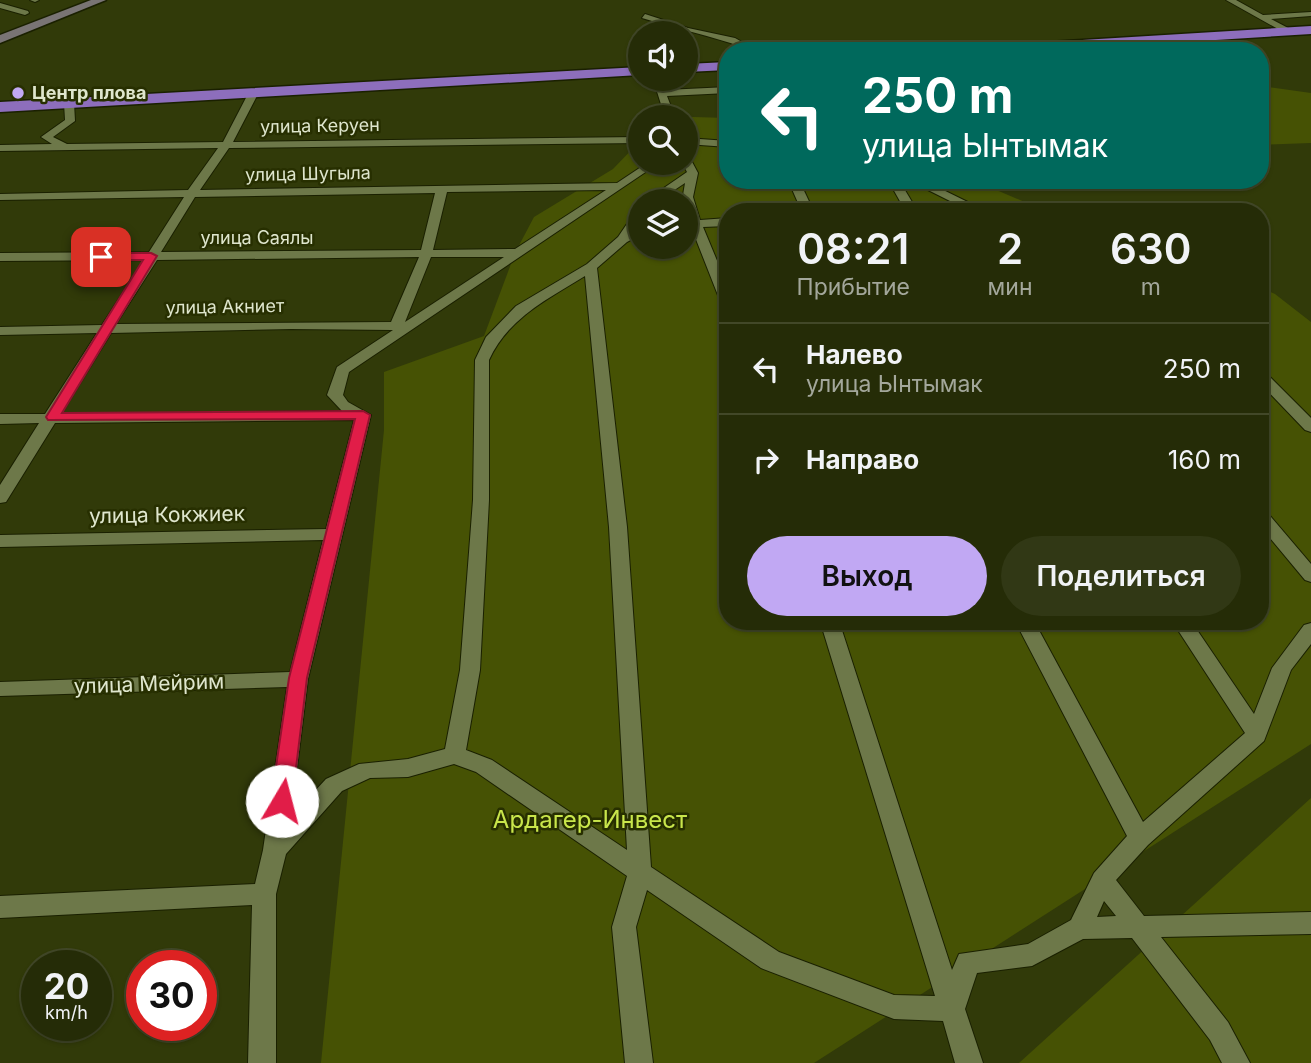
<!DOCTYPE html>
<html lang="ru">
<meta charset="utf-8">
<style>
:root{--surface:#252c07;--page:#313815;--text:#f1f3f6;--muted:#a3a79b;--line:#424828;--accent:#c1a8f3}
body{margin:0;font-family:Inter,sans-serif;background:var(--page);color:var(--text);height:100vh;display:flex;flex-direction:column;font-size:26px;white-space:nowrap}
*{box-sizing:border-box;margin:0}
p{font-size:23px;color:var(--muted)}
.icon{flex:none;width:38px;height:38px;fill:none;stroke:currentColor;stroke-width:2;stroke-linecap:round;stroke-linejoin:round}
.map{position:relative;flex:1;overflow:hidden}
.side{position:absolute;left:719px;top:203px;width:550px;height:427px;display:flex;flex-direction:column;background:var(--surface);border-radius:28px;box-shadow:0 2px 5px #0004,0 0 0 2px var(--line)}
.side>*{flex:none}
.hud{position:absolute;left:719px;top:42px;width:550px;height:147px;border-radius:28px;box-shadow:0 2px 5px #0004,0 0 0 2px var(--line);background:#00695c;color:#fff;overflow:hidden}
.buttons{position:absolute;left:628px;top:21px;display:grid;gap:14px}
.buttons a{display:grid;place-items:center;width:70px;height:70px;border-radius:50%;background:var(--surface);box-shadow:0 2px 5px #0004,0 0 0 2px var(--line);font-size:35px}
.speed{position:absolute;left:21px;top:950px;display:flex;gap:14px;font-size:35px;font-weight:700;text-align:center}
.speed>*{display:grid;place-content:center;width:91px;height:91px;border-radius:50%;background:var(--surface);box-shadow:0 2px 5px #0004,0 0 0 2px var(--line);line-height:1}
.speed small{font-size:18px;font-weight:400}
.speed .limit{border:10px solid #d22;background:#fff;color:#111}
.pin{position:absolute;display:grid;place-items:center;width:60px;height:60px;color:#fff;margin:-30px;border-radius:14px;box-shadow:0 4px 10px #0006}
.me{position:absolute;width:77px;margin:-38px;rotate:8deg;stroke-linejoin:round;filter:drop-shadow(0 0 5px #0008)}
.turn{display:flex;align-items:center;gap:24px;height:147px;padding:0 28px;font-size:32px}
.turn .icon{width:91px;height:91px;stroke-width:2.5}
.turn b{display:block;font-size:49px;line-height:60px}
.eta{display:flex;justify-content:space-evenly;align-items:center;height:119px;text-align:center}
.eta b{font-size:42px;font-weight:600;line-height:49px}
.button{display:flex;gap:14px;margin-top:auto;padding:14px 28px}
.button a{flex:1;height:80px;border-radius:42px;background:var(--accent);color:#111;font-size:28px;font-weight:600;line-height:80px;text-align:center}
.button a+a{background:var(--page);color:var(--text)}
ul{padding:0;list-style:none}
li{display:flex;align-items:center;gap:21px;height:91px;padding:0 28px;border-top:2px solid var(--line)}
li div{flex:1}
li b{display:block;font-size:26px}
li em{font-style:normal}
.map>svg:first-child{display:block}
.green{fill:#465204;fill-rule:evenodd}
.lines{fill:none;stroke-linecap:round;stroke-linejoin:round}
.minor-casing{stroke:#1a2000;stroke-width:2}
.secondary-casing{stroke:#1a2000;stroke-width:3}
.trunk-casing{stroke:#1a2000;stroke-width:3}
.minor{fill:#6d7849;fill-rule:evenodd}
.secondary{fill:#797474;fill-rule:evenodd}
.trunk{fill:#8d6ebc;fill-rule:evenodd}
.route{fill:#e11d48;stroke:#92132f;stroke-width:2}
.poi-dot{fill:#c1a8f3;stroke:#272f00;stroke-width:2.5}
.labels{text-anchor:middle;stroke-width:5;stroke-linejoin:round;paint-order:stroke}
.far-poi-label{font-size:18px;font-weight:bold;fill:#dfe6cd;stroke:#272f00;text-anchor:start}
.far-street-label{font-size:18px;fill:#dfe6cd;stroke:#272f00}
.street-label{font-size:21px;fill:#dfe6cd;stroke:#272f00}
.near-park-label{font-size:24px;fill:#c9e64b;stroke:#272f00}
</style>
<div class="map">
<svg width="1311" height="1063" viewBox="0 0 1311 1063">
<rect width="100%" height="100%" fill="#313a09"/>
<!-- green -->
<path class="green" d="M 1260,86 L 1311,93 L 1311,143 L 1260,145 Z
M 693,117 L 728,118 L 728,180 L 973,180 L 1048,212 L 728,212 L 728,621 L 1260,621 L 1260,287 L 1275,294 L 1311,322 L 1311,744 L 814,1063 L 321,1063 L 384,430 L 384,372 L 484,336 L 515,253 L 534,217 L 613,169 L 640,141 L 640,163 L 686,163 L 686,118 ZM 640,201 L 686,201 L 686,247 L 640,247 Z
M 1311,798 L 1311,1063 L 1019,1063 Z"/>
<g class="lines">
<defs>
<path id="minor" d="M 30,0 L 39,0 L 35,2 Z
M 1226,0 L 1236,0 L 1263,15 L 1311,12 L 1311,16 L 1271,19 L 1290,29 L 1287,34 Z
M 0,3 L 28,11 L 29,13 L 25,15 L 0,8 Z
M 645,14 L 688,28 L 735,38 L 758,51 C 745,51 739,45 727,42 C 699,33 670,27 642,18 Z
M 653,79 L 661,79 L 665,90 L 728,87 L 728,93 L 667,96 L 675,117 L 665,117 Z
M 254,89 L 259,92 L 233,142 L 640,137 L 640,143 L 229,148 L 200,190 L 617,183 L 647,163 L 659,163 L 349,372 L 343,395 L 348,402 L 371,415 L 308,679 L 291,817 L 326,779 L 359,764 L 408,759 L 445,749 L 460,670 L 473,500 L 475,360 L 486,337 L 516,306 L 587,264 L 618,237 L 635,212 L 640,211 L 640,221 L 636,228 L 640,228 L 640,235 L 627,242 L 597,268 L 627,527 L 651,867 L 779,952 L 894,995 L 935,996 L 820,621 L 839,621 L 952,970 L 959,954 L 1028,944 L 1071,920 L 1094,873 L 1127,836 L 1015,621 L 1034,621 L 1143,822 L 1245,733 L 1172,621 L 1191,621 L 1254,714 L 1272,668 L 1304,625 L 1311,623 L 1311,644 L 1291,670 L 1264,741 L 1148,845 L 1116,880 L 1144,916 L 1311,912 L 1311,934 L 1161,937 L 1228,1022 L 1250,1063 L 1222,1063 L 1210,1040 L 1132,938 L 1083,939 L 1032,966 L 977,973 L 965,1009 L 983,1063 L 955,1063 L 943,1021 L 894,1019 L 761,968 L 647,890 L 636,927 L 653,1063 L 625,1063 L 612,927 L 627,876 L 476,772 L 454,764 L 408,777 L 370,778 L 342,791 L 286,854 L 276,894 L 276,1063 L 248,1063 L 252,905 L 0,918 L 0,896 L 255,884 L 263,850 L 287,687 L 0,696 L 0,682 L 290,672 L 323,540 L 0,547 L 0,535 L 326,529 L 354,420 L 55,423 L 6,502 L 0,503 L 0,485 L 39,423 L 0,424 L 0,414 L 45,414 L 97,333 L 0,335 L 0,327 L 102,325 L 144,260 L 0,261 L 0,253 L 149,252 L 184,197 L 0,200 L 0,194 L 188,190 L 218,148 L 0,151 L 0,145 L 52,144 L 41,137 L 65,120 L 64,103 L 69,100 L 74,103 L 75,121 L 53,137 L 67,144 L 223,142 L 249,92 ZM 606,190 L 515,249 L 433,250 L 447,192 ZM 435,193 L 421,250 L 161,252 L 195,197 ZM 419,257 L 391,322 L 116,324 L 157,260 ZM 431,257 L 504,257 L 405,322 ZM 585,276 L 609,527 L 627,850 L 492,760 L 466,750 L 480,670 L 489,500 L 489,360 C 508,318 548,299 585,276 ZM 291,329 L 393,330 L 337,367 L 327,395 L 342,411 L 61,414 L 111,333 ZM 1104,901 L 1116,916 L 1097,917 Z
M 686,138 L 728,141 L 728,147 L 686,144 Z
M 686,157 L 690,158 L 698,173 L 693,197 L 700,220 L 728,218 L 728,226 L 703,227 L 728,287 L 728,307 L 721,303 L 686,214 L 686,201 L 682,201 L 685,183 L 658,201 L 645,201 L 687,172 L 682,163 L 686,163 Z
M 788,180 L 799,180 L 814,212 L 802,212 Z
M 888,180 L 899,180 L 918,212 L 906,212 Z
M 908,180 L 923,180 L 988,212 L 972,212 Z
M 1260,371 L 1265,372 L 1311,418 L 1311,432 L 1305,430 L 1260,383 Z
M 1260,510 L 1266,511 L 1311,564 L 1311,582 L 1305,580 L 1260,526 Z"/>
<path id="secondary" d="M 91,0 L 106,0 L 0,43 L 0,35 Z"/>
<path id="trunk" d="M 1311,26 L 1311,34 L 1039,51 L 960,51 L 967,47 Z
M 728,62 L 728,70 L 686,72 L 686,64 Z
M 640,67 L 640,75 L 0,112 L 0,102 Z"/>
</defs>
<!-- minor casing -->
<use href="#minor" class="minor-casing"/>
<!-- secondary casing -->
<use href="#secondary" class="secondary-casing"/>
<!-- trunk casing -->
<use href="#trunk" class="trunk-casing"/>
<!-- minor -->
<use href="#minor" class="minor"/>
<!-- secondary -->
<use href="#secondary" class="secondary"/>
<!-- trunk -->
<use href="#trunk" class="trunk"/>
</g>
<!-- route -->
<path class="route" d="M 151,253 L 157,256 L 62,413 L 363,411 L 370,415 L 307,678 L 292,801 L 289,807 L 282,809 L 274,807 L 271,801 L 289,678 L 355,419 L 48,420 L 46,417 L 143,260 L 101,260 L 95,257 L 101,253 Z"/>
<!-- markers -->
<circle class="poi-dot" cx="18" cy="93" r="7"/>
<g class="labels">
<!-- far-poi labels -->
<g class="far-poi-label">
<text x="32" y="99">Центр плова</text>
</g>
<!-- far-street labels -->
<g class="far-street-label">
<text transform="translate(320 126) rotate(-1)" y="6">улица Керуен</text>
<text transform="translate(308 174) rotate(-1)" y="6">улица Шугыла</text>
<text x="257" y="244">улица Саялы</text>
<text transform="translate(225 307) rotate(-1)" y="6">улица Акниет</text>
</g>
<!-- street labels -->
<g class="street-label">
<text transform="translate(167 515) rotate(-1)" y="7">улица Кокжиек</text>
<text transform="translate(149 684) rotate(-2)" y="7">улица Мейрим</text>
</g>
<!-- near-park labels -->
<g class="near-park-label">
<text x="590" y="828">Ардагер-Инвест</text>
</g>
</g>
</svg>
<div class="buttons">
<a><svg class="icon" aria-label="sound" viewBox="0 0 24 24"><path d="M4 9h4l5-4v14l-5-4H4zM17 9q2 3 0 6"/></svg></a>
<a><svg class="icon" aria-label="search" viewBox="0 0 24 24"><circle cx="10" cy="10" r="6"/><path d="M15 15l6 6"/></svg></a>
<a><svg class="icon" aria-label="layers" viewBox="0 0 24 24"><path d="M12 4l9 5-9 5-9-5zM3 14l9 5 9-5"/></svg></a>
</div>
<div class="speed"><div>20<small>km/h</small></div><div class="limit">30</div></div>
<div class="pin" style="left:101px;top:257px;background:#d93025"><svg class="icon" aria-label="arrive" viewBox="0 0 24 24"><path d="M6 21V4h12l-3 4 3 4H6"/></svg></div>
<svg class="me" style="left:282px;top:801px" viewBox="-20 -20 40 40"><circle r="19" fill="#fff"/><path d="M0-13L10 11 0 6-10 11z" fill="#e11d48"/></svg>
<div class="hud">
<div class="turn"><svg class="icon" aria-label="left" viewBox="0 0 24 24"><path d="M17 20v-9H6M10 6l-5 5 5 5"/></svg><div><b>250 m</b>улица Ынтымак</div></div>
</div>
<section class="side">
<div class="eta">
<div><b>08:21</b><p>Прибытие</p></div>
<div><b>2</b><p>мин</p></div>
<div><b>630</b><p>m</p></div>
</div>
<ul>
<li><svg class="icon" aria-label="left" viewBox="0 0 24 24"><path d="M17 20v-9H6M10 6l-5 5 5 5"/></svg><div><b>Налево</b><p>улица Ынтымак</p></div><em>250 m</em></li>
<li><svg class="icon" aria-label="right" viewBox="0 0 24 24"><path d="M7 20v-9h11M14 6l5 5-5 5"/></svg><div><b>Направо</b></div><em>160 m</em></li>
</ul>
<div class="button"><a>Выход</a><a>Поделиться</a></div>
</section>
</div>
